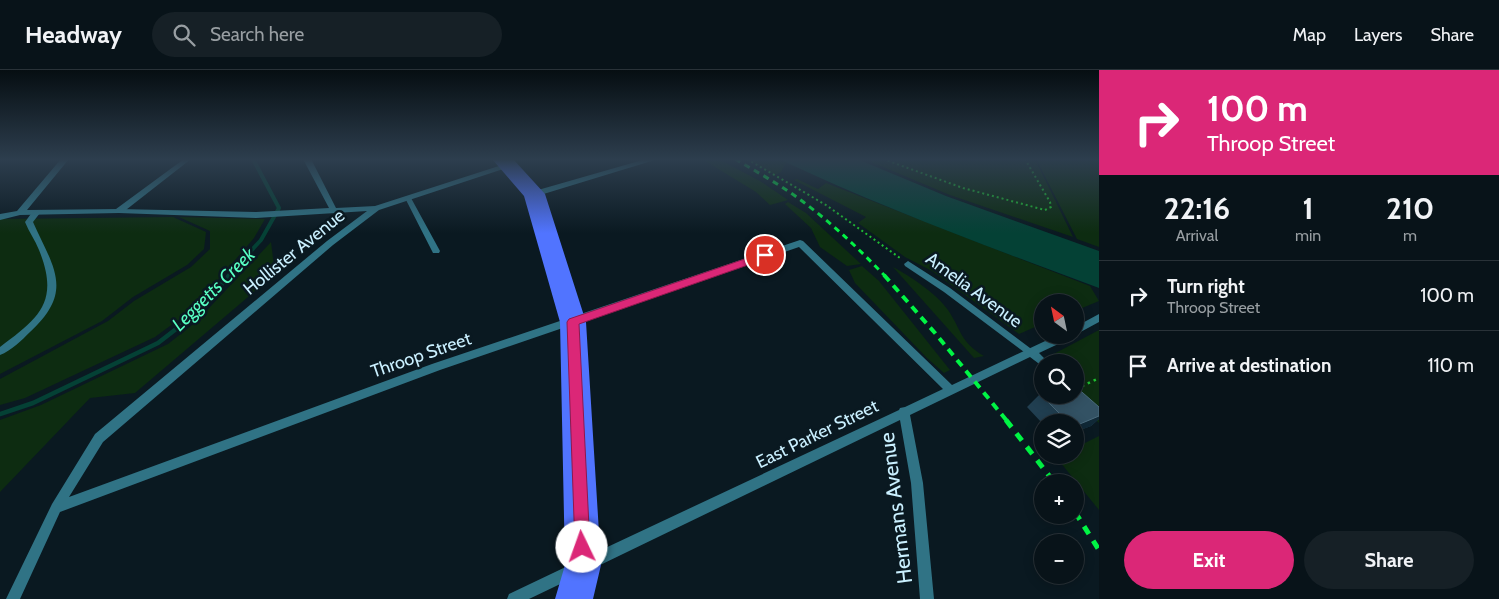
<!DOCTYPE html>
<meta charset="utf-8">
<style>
:root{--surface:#081319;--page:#162026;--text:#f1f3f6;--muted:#989ea2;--line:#293238;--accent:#db2777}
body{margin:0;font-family:Cabin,sans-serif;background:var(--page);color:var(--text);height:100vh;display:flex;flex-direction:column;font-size:19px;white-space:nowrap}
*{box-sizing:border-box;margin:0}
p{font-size:16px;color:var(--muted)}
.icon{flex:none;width:28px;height:28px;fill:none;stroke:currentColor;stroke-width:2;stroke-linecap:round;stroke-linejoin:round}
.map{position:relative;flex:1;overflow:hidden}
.details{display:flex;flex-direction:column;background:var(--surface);width:400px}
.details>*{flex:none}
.banner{background:#db2777;color:#fff;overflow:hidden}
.needle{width:32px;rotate:327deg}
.fabs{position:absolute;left:1034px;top:224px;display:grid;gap:10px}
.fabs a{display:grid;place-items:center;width:50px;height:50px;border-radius:50%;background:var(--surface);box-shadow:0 2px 12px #0003,0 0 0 1px var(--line);font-size:25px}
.pin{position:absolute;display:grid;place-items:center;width:42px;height:42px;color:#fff;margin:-21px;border:2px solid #fff;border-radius:50%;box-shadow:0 1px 5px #0007}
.me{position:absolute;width:55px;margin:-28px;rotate:357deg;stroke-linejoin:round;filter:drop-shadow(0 0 4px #0008)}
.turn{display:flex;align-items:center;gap:18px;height:105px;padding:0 25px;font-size:22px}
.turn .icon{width:65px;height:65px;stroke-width:2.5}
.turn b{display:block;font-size:35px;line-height:42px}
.eta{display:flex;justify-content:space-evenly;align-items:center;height:85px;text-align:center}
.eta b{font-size:30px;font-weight:700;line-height:35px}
.button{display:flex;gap:10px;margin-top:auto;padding:10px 25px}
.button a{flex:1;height:58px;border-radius:30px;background:var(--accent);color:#fff;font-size:20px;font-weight:700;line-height:58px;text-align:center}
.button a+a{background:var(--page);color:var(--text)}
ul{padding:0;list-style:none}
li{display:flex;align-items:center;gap:15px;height:70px;padding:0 25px;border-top:1px solid var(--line)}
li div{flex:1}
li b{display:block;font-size:19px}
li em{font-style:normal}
header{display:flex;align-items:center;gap:30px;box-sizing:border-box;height:70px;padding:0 25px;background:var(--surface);border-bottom:1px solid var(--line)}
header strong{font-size:24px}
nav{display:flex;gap:28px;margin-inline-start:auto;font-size:18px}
.search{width:350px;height:45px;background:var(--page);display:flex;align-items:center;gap:12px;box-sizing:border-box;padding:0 18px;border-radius:28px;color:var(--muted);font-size:19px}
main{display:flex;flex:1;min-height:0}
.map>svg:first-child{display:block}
.green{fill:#0d2c11}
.water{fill:#044135}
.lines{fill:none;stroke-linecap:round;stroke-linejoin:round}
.stream-far1{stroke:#044135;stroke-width:4}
.stream{stroke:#044135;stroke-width:4.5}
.path-far1{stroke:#20be32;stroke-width:2;stroke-dasharray:2 3;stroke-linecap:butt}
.path{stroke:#20be32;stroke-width:2.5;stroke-dasharray:2.5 4;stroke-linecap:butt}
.lane{fill:#307385;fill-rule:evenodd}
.street{fill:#307385;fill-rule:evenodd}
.primary{fill:#5174ff;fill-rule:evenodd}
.rail-far2{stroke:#00f544;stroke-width:3;stroke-dasharray:6 5;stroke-linecap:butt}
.rail-far1{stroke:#00f544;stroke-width:4;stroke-dasharray:8 6;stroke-linecap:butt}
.rail{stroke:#00f544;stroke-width:5;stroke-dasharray:9 8;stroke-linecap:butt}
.wall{fill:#213f51}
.shaded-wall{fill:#102836}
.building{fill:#335264;stroke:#4b6b7c}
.route{fill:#db2777;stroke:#8e194d}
.labels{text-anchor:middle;stroke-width:5;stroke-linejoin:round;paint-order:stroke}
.street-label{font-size:18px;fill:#caf0ff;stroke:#0a1921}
.water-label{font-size:19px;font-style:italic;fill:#58ffc3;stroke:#0a1921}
.near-street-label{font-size:21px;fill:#caf0ff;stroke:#0a1921}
</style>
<header>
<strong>Headway</strong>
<div class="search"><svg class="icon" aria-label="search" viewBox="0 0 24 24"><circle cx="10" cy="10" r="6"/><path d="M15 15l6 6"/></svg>Search here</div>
<nav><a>Map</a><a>Layers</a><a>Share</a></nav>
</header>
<main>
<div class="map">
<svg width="1099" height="529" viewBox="0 0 1099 529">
<rect width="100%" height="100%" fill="#0a1921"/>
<!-- green -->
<path class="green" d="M 702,89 L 718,89 L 760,111 L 788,130 L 770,135 L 756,122 Z
M 747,89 L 777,89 L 786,93 L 781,102 L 775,105 Z
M 864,89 L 1035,89 L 1073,167 L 950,125 Z
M 1036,89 L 1099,89 L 1099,177 L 1077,169 Z
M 797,109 L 818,119 L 826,113 L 1090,216 L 1099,231 L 1075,241 L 1075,232 L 1042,232 L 1042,254 L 1019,264 L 932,201 L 905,187 L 858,153 L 866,147 L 794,110 Z
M 788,132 L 806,143 L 861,194 L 847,196 L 820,177 L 811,158 L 785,134 Z
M 173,147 L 206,162 L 204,179 L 187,195 L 133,227 L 102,251 L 0,304 L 0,149 Z
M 179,147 L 265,149 L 254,168 L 193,239 L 155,267 L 25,328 L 0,335 L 0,309 L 108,251 L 134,231 L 191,197 L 210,179 L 210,161 Z
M 271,172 L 275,204 L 135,323 L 90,328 L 0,422 L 0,350 L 41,335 L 168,274 L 196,252 Z
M 862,196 L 879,211 L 950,300 L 944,303 L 927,288 L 855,213 L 849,200 Z
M 893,197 C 910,206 937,224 948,240 C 962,261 960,272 984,286 L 974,288 Z
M 1099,260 L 1099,353 L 1066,325 L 1075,325 L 1075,292 L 1055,292 L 1048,287 Z
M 1099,366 L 1099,440 L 1056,387 L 1061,385 L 1075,385 L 1075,378 Z"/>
<!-- water -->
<path class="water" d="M 779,89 L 857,89 L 946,126 L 1099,181 L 1099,218 C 991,178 883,138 779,89 Z"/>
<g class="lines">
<!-- stream-far1 -->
<path class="stream-far1" d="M 228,206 L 261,170 L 279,138 L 253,89"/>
<!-- stream -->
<path class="stream" d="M 0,344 L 33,333 L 158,273 L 193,246 L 230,205"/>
<!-- path-far1 -->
<path class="path-far1" d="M 747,89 L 826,135 L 900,188
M 883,89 L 963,118 L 1045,140 L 1051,137 L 1050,132 L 1025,89"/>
<!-- path -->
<path class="path" d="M 1076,319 L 1099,308"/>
<!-- lane -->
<path class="lane" d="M 184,89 L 191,89 L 122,143 L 116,143 L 116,139 Z
M 408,126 L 411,128 L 440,181 L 439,183 L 433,183 L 432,181 L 405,128 Z
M 33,141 L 36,141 L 40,143 L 33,152 C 53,197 75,221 30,262 C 22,270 11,281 0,285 L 0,277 C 39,248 60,232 39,180 C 35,170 29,162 25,152 Z
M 908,191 L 950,218 L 1034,281 L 1035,283 L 1034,285 L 1028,285 L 944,222 L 905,196 L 904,194 Z"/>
<!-- street -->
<path class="street" d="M 61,89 L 69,89 L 27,140 L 119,139 L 256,142 L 329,138 L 303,89 L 311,89 L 336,138 L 375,136 L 505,94 L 511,94 L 512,96 L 379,140 L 333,175 L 103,372 L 69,427 L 432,294 L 800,170 L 803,171 L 952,315 L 1058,265 L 1072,265 L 1071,268 L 1039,283 L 1048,292 L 1042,292 L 1042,296 L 1030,287 L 910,345 L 923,413 L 934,529 L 920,529 L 911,413 L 900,350 L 594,498 L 589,500 L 584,498 L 582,493 L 584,488 L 899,340 L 900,338 L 905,337 L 943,319 L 799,177 L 440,300 L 60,442 L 20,529 L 6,529 L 52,434 L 95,364 L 327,171 L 367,141 L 256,148 L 119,143 L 20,145 L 0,150 L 0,144 L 17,141 Z
M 646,89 L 658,89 L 537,126 L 531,126 L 530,124 L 531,122 Z
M 1099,244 L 1099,252 L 1075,265 L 1075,257 Z
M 574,493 L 579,495 L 581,500 L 579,505 L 529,529 L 507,529 L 509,524 Z"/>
<!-- primary -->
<path class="primary" d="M 492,89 L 513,89 L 545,124 L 586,252 L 601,495 L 593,529 L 555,529 L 565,495 L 560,252 L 524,126 Z"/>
<!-- rail-far2 -->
<path class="rail-far2" d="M 735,89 C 759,103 784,117 806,134 C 835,156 861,181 885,206"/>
<!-- rail-far1 -->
<path class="rail-far1" d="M 884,205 L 935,263 L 1007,351"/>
<!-- rail -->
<path class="rail" d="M 1006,350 L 1054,412
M 1075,442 L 1099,480"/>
</g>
<!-- wall -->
<path class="wall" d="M 1040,324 L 1099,337 L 1099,349 L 1091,356 L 1075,362 L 1075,352 L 1042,353 L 1027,337 Z"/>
<!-- shaded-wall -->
<path class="shaded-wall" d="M 1099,346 L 1099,349 L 1091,356 L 1075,362 L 1075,356 Z"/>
<!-- building -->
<path class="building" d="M 1075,316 L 1099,337 L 1099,346 L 1075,356 L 1075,352 L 1068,352 L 1040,324 L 1042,323 L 1042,325 L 1075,325 Z"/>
<!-- sky -->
<linearGradient id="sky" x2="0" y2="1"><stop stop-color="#060e12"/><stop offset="0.55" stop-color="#2d3e4e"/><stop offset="1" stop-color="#2d3e4e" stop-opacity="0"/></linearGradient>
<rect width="1099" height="163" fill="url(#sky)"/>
<!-- route -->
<path class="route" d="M 765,182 L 770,185 L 768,188 L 579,254 L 590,477 L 588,482 L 582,484 L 577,482 L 575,477 L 567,252 L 569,249 Z"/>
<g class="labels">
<!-- street labels -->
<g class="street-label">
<text transform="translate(294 182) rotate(-39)" y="6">Hollister Avenue</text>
<text transform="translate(974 220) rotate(36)" y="6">Amelia Avenue</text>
<text transform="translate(421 285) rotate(-19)" y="6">Throop Street</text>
<text transform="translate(817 364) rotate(-26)" y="6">East Parker Street</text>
</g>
<!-- water labels -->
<g class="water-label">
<text transform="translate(213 219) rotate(-45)" y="7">Leggetts Creek</text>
</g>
<!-- near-street labels -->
<g class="near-street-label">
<text transform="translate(896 438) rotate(-97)" y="7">Hermans Avenue</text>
</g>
</g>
</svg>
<div class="fabs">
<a><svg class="needle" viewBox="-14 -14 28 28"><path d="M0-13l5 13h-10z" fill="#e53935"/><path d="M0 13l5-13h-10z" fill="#989ea2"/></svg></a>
<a><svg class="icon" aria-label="search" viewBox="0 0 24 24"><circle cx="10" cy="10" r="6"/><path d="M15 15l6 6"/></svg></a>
<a><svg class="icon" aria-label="layers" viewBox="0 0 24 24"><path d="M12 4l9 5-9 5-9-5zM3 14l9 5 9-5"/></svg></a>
<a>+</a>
<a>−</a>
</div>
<div class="pin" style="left:765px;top:185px;background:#d93025"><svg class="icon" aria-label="arrive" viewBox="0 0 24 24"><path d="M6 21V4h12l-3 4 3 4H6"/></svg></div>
<svg class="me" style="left:582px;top:477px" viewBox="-20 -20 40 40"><circle r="19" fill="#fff"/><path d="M0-13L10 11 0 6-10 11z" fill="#db2777"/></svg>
</div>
<section class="details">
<div class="banner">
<div class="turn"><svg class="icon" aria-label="right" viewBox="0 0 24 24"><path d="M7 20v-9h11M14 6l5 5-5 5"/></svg><div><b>100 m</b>Throop Street</div></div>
</div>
<div class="eta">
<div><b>22:16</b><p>Arrival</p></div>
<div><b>1</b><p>min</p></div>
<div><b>210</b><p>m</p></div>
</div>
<ul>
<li><svg class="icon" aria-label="right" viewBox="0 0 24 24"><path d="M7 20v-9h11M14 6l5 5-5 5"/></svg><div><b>Turn right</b><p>Throop Street</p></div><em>100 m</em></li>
<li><svg class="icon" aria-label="arrive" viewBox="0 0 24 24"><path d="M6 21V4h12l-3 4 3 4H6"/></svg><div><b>Arrive at destination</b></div><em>110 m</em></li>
</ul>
<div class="button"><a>Exit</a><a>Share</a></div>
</section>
</main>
